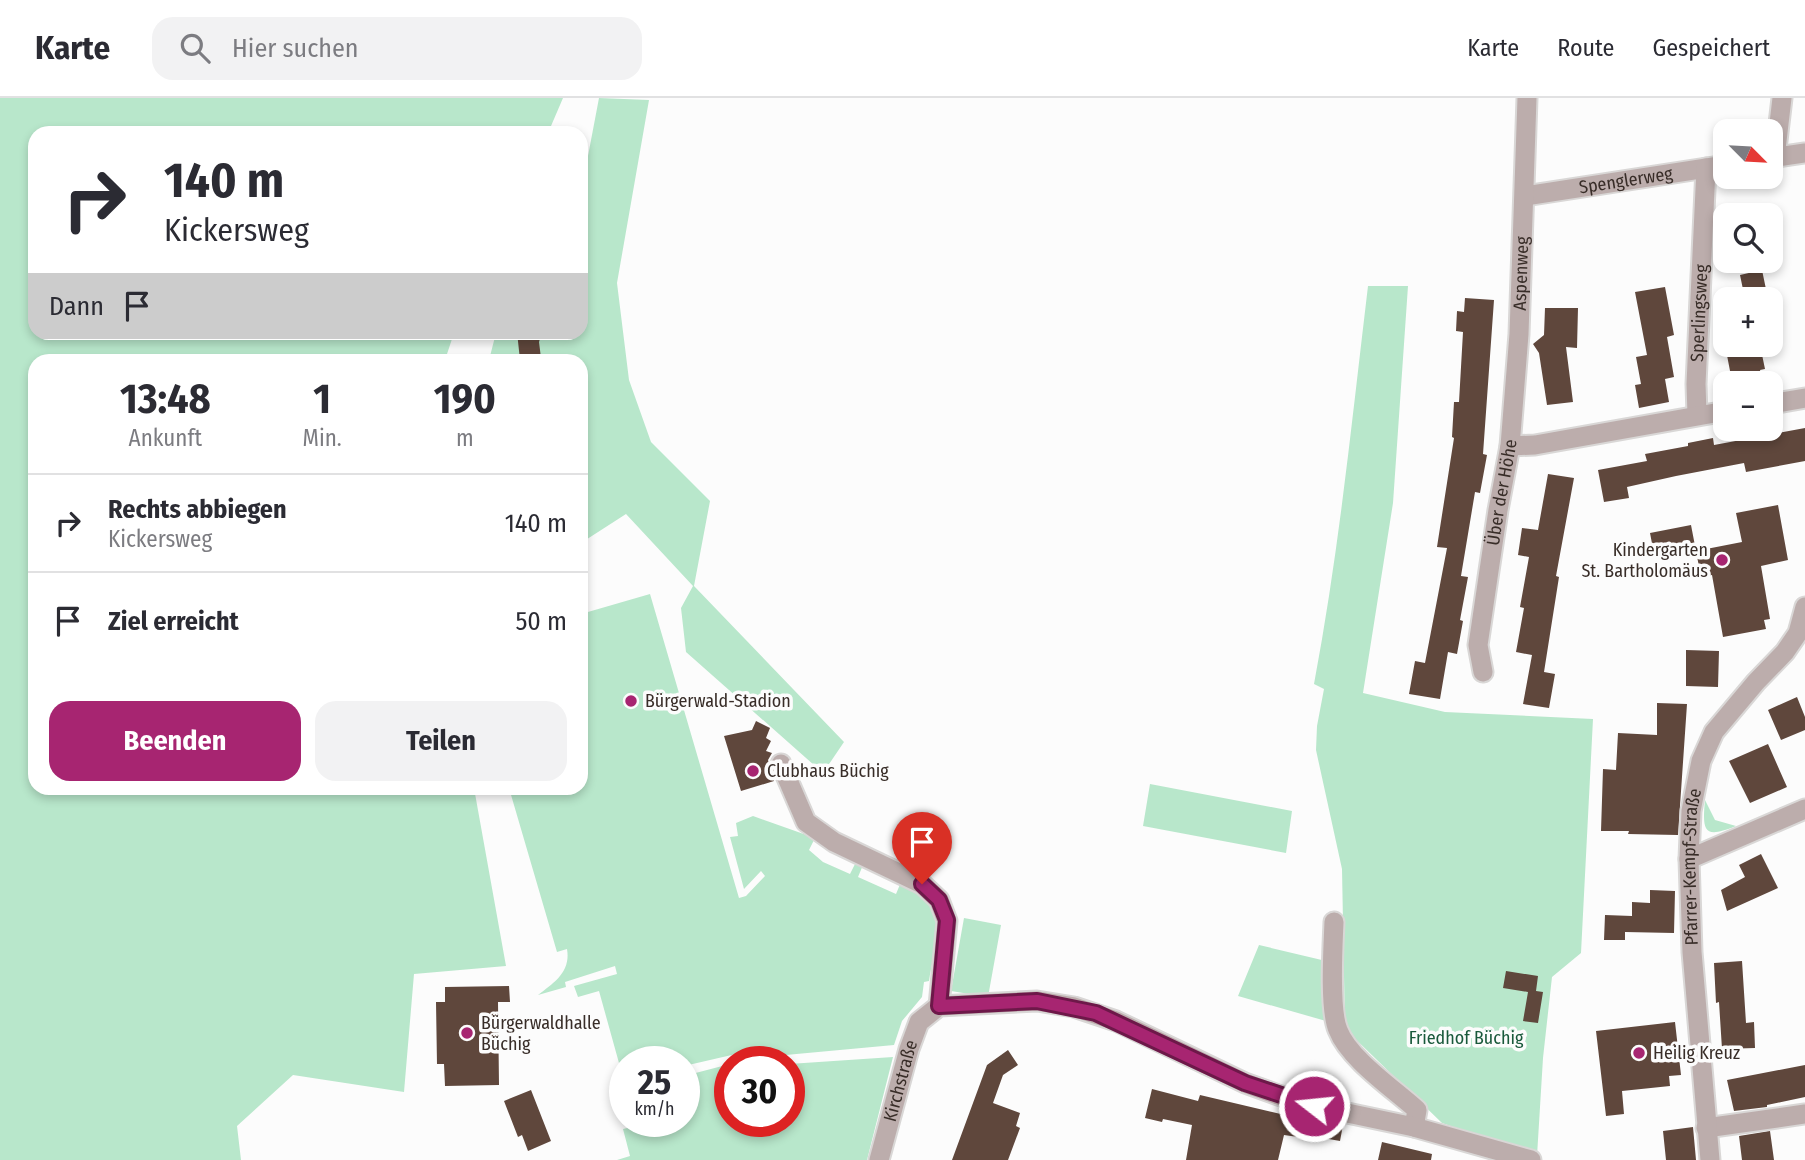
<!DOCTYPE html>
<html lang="de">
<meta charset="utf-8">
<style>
:root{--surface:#fff;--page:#f2f2f3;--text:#2b2b33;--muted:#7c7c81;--line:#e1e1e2;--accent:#a72571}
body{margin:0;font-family:"Fira Sans Condensed",sans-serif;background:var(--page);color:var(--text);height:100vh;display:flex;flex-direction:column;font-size:26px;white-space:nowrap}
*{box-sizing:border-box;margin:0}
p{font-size:23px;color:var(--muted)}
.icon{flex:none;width:38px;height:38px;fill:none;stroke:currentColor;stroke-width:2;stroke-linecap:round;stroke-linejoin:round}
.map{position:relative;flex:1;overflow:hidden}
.sheet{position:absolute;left:28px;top:256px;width:560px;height:441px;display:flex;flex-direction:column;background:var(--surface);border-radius:21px;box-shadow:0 4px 10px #0003}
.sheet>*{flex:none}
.top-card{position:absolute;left:28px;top:28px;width:560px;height:214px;border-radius:21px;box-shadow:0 4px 10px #0003;background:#fff;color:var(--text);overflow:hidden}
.needle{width:46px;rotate:114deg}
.fabs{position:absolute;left:1713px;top:21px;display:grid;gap:14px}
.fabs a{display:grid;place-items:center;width:70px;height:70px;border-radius:14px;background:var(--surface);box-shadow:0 4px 10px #0003;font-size:35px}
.speed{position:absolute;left:609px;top:948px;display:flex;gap:14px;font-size:35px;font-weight:700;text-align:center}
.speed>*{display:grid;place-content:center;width:91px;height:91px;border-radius:50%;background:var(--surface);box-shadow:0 4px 10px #0003;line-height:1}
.speed small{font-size:18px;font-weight:400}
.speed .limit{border:10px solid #d22;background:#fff;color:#111}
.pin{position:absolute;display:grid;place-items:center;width:60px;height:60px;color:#fff;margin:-72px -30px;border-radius:50% 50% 50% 0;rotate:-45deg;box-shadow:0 0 7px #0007}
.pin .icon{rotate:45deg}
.me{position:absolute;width:77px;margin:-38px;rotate:286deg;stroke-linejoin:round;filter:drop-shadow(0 0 5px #0008)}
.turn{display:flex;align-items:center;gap:24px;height:147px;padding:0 21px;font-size:32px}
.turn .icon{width:91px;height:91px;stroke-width:2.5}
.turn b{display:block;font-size:49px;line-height:60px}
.then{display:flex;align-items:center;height:66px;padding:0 21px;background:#0003;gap:14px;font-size:26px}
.eta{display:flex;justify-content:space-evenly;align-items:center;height:119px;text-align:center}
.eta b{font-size:42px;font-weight:700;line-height:49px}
.cta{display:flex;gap:14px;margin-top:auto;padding:14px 21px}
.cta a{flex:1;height:80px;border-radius:21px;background:var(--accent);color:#fff;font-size:28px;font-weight:700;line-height:80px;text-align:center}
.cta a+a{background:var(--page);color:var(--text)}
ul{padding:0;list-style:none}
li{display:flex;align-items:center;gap:21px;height:98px;padding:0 21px;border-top:2px solid var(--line)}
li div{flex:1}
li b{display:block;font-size:26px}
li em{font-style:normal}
header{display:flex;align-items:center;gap:42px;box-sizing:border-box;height:98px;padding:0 35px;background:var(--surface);border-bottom:2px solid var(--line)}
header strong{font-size:33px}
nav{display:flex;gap:38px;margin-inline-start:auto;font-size:24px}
.search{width:490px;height:63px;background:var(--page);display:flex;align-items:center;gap:18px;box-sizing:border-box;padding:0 24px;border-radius:21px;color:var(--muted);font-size:26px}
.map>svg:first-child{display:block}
.green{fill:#b8e7cb}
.building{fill:#5f473c}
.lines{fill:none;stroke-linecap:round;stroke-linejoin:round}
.minor-casing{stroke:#d9d7d6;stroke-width:23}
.minor{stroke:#bcadac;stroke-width:19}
.route-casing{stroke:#6d1849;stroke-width:18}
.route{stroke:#a72571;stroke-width:12}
.poi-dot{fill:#a72571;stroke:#fcfcfc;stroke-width:2.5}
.labels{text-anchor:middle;stroke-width:7;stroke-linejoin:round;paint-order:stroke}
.street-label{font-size:18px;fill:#382d28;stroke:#fcfcfc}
.poi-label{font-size:18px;fill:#382d28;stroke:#fcfcfc;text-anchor:start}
.park-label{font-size:18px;fill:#19593b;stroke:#fcfcfc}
</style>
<header>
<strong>Karte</strong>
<div class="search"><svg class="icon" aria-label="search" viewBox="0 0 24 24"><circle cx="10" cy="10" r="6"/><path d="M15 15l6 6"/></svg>Hier suchen</div>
<nav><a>Karte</a><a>Route</a><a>Gespeichert</a></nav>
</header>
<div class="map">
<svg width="1805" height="1062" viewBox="0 0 1805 1062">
<rect width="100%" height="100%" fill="#fcfcfc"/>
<!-- green -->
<path class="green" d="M 0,0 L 563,0 L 548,35 L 35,35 L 35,234 L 454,235 L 445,262 L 35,262 L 35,690 L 474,690 L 506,868 L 414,876 L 404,994 L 293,977 L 237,1028 L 241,1062 L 0,1062 Z
M 599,0 L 649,2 L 617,185 L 629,282 L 651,344 L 710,403 L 694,488 L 844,644 L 823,675 L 686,554 L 681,510 L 693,488 L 626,416 L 581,445 L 581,262 L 489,262 L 496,235 L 581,234 L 581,79 L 584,79 Z
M 1368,188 L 1408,188 L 1393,405 L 1363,595 L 1445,614 L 1593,621 L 1581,855 L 1552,879 L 1543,960 L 1537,1058 L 1442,1025 L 1345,931 L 1342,771 L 1316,652 L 1317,628 L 1324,591 L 1314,586 C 1339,454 1352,321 1368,188 Z
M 650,496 L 739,800 L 746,798 L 765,778 L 761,773 L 744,791 L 730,739 L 738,738 L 736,725 L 753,718 L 815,740 L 809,752 L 823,764 L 850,776 L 856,764 L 863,767 L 858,779 L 896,796 L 901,784 C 909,788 919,792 924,799 C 946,821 933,856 929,883 L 924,884 L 922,899 L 902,923 L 894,947 L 764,959 L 749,953 L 684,968 L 684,964 L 625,964 L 624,983 L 599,893 L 578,899 L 574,888 L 617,876 L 615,868 L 565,884 L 566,889 L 538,897 C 554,885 571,874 567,851 L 557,854 L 509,690 L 581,690 L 581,516 Z
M 1150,686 L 1292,713 L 1286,755 L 1143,728 Z
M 1705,702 L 1715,722 L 1736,728 C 1704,741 1702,734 1705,702 Z
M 964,820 L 1001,827 L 988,899 L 951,893 Z
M 1259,847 L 1326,863 L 1326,923 L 1238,898 Z
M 893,959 L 867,1062 L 617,1062 L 630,1058 L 623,1031 L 636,1028 L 635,1024 L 684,1024 L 684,978 L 730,966 L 730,1024 L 789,1024 L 789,966 Z"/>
<!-- building -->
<path class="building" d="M 1762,172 L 1767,196 L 1760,197 L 1760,201 L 1745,201 L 1740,177 Z
M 1665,189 L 1674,237 L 1667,239 L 1674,279 L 1665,281 L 1669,304 L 1639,310 L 1635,287 L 1641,286 L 1636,259 L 1647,257 L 1635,194 Z
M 1465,200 L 1494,202 L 1483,356 L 1487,357 L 1480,395 L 1475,394 L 1461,478 L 1468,479 L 1460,522 L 1463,523 L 1457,556 L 1448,554 L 1440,601 L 1409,596 L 1415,563 L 1425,565 L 1447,450 L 1437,449 L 1454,340 L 1452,339 L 1454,304 L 1459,304 L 1463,234 L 1456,233 L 1457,213 L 1464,214 Z
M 1545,210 L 1578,210 L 1577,250 L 1566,249 L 1573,304 L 1547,307 L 1539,255 L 1533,246 L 1544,237 Z
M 517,234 L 542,234 L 539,244 L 541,260 L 520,262 Z
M 1725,247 L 1760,247 L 1765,271 L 1760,272 L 1763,285 L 1744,285 L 1742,276 L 1731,278 Z
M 1805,330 L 1805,363 L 1746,374 L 1744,365 L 1676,378 L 1627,389 L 1629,400 L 1604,404 L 1598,372 L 1647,363 L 1645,356 L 1688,348 L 1688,345 L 1713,340 L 1714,347 Z
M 1548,376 L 1574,380 L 1556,478 L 1559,479 L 1544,574 L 1555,576 L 1549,610 L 1523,606 L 1532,557 L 1516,554 L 1524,510 L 1520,509 L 1529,459 L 1518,457 L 1522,430 L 1538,432 Z
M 1778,407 L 1788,462 L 1761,468 L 1770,521 L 1764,522 L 1766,531 L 1723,539 L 1712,477 L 1701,479 L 1696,453 L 1742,444 L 1736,415 Z
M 1691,427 L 1696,453 L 1655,461 L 1650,435 Z
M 1686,552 L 1719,553 L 1718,589 L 1686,588 Z
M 1797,599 L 1805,619 L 1805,632 L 1781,642 L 1768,612 Z
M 1657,605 L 1687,606 L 1678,737 L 1628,736 L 1629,733 L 1601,733 L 1603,671 L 1616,672 L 1618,635 L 1657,637 Z
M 756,623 L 770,630 L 766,640 L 771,643 L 766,653 L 772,655 L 768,662 L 774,683 L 741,693 L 724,638 L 752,632 Z
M 1768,646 L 1787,689 L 1750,705 L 1729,663 Z
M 1761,756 L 1778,790 L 1727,813 L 1721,792 L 1745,779 L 1739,767 Z
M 1650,792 L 1675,793 L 1674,835 L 1625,834 L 1625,842 L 1604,842 L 1605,817 L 1632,818 L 1632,804 L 1650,805 Z
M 1742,863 L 1746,925 L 1754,924 L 1755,950 L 1722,951 L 1719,904 L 1716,905 L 1714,865 Z
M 1506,873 L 1538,878 L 1536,893 L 1543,894 L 1538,925 L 1523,923 L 1528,894 L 1503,890 Z
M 509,888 L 510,904 L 498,904 L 499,987 L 445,988 L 444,966 L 437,966 L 436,904 L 445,904 L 445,889 Z
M 1675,924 L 1681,977 L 1669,978 L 1670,988 L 1622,993 L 1624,1016 L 1606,1018 L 1596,933 Z
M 1008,952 L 1018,967 L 1003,977 L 993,1005 L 1020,1015 L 1016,1028 L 1020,1030 L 1008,1062 L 952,1062 L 987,967 Z
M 1805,967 L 1805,999 L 1767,1007 L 1767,1009 L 1734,1013 L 1727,982 Z
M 1152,991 L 1198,1003 L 1200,997 L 1302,1021 L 1303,1018 L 1343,1027 L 1340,1043 L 1312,1038 L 1312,1041 L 1284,1037 L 1278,1062 L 1186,1062 L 1192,1027 L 1163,1021 L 1162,1024 L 1145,1020 Z
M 531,992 L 551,1043 L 528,1053 L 522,1037 L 518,1039 L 504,1003 Z
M 1693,1029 L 1696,1062 L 1666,1062 L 1663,1033 Z
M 1770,1033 L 1774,1062 L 1742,1062 L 1739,1038 Z
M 1382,1044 L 1432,1056 L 1431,1062 L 1378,1062 Z"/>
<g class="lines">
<defs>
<g id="minor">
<path d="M 1771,60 L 1805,55"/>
<path d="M 1775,60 L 1782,0"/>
<path id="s1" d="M 1525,98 L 1726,67"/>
<path d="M 1771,306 L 1805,300"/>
<path id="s2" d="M 1697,317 L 1696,286 L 1706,70"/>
<path d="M 1510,348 L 1535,347 L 1726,313"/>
<path id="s3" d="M 1483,574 L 1478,547 L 1498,412 L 1510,348 L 1519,236 L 1527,0"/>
<path d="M 781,666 L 806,724 L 834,744 L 922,786 L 939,802 L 947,823 L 939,908"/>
<path d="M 1689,761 L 1805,711"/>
<path d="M 1334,824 C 1333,849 1329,911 1338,932 C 1349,961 1394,991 1417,1012 L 1414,1029"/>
<path d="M 1706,1030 L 1805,1016"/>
<path id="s4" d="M 879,1062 L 909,951 L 919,924 L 939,908 L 1037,903 L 1074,909 L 1116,923 L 1245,985 L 1278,997 L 1314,1008 L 1414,1029 L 1531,1062"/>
<path id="s5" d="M 1710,1062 L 1692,854 L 1689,761 L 1691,713 L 1701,663 L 1714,634 L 1756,584 L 1785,554 L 1798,535 L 1805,509"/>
</g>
</defs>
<!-- minor casing -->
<use href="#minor" class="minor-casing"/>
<!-- minor -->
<use href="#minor" class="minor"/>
</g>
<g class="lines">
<defs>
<path id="route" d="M 922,786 L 939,802 L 947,822 L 939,908 L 1037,903 L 1096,915 L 1245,985 L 1314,1008"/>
</defs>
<!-- route casing -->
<use href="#route" class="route-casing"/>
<!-- route -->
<use href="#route" class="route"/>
</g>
<!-- markers -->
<g class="poi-dot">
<circle cx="1722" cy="462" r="7"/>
<circle cx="631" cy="603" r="7"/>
<circle cx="753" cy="673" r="7"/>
<circle cx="467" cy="935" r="7"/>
<circle cx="1639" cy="955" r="7"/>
</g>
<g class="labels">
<!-- street labels -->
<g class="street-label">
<text dy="6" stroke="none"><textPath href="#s1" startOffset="102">Spenglerweg</textPath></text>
<text dy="6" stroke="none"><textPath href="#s3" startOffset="402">Aspenweg</textPath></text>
<text dy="6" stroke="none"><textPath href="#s2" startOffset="102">Sperlingsweg</textPath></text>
<text dy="6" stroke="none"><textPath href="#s3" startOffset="182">Über der Höhe</textPath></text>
<text dy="6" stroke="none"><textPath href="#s5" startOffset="294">Pfarrer-Kempf-Straße</textPath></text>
<text dy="6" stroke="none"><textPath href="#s4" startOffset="82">Kirchstraße</textPath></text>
</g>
<!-- poi labels -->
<g class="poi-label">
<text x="1708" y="458" text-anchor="end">Kindergarten<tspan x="1708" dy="21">St. Bartholomäus</tspan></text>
<text x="645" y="609">Bürgerwald-Stadion</text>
<text x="767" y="679">Clubhaus Büchig</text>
<text x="481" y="931">Bürgerwaldhalle<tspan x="481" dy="21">Büchig</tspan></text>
<text x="1653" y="961">Heilig Kreuz</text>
</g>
<!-- park labels -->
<g class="park-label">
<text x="1466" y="946">Friedhof Büchig</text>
</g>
</g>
</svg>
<div class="fabs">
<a><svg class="needle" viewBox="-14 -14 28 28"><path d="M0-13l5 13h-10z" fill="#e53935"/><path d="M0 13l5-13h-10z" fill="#7c7c81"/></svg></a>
<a><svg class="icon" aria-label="search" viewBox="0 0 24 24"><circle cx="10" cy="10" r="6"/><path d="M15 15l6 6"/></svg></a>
<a>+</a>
<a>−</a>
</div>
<div class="speed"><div>25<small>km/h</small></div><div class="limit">30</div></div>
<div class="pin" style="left:922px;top:786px;background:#d93025"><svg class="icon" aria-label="arrive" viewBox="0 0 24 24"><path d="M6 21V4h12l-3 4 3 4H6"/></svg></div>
<svg class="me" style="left:1314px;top:1008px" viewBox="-20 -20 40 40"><circle r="17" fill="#a72571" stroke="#fff" stroke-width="3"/><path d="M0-11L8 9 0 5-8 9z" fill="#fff"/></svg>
<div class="top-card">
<div class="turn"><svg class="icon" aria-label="right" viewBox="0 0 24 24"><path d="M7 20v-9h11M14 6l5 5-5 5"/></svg><div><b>140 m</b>Kickersweg</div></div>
<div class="then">Dann<svg class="icon" aria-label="arrive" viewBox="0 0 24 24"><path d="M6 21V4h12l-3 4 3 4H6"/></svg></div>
</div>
<section class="sheet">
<div class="eta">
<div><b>13:48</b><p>Ankunft</p></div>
<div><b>1</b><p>Min.</p></div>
<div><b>190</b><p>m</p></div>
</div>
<ul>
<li><svg class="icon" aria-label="right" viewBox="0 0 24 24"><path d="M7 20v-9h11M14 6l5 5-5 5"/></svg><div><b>Rechts abbiegen</b><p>Kickersweg</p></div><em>140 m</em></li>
<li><svg class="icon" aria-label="arrive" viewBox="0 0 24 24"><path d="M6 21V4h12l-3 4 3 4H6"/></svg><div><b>Ziel erreicht</b></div><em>50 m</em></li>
</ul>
<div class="cta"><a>Beenden</a><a>Teilen</a></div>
</section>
</div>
